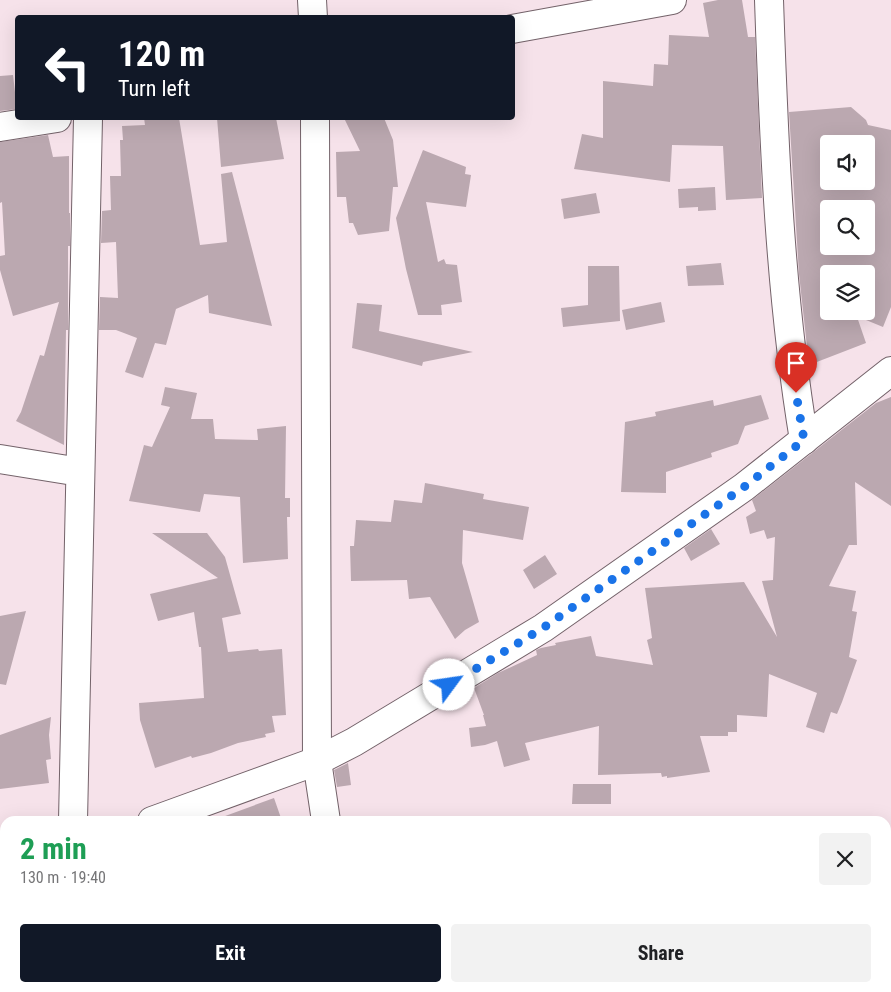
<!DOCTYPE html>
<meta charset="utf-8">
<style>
:root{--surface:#fff;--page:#f2f2f2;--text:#202124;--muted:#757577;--accent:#111827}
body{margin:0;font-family:"Roboto Condensed",sans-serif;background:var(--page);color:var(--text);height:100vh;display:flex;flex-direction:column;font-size:19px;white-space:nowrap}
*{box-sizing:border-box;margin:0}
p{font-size:16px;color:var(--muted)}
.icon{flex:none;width:28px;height:28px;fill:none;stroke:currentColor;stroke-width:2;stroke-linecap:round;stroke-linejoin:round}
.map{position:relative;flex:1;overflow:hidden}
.drawer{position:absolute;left:0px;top:816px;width:891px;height:176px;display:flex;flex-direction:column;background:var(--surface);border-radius:15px 15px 0 0;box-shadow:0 5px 20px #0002}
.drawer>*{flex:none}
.banner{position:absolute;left:15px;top:15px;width:500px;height:105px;border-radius:5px;box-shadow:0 5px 20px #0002;background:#111827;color:#fff;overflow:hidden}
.controls{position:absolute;left:820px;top:135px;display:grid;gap:10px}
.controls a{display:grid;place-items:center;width:55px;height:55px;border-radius:5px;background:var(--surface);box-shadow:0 5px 20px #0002;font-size:25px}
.pin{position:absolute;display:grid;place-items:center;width:42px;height:42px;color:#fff;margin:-51px -21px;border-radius:50% 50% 50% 0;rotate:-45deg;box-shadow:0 0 5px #0007}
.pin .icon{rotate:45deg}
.me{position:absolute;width:55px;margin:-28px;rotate:59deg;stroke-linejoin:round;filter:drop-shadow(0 0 4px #0008)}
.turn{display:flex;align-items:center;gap:18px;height:105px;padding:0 20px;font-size:22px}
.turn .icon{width:65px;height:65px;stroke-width:2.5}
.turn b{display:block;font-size:35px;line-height:42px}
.round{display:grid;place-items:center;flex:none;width:52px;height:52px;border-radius:5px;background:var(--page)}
.summary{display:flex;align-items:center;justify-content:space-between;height:85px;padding:0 20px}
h1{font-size:30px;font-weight:700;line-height:38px;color:#1e9e55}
.action{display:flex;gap:10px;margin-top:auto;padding:10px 20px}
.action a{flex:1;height:58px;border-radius:5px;background:var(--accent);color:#fff;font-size:20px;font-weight:700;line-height:58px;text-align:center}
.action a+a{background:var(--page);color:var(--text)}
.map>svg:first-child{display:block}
.building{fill:#bba8b0;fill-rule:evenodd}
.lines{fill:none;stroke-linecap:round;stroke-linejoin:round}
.minor-casing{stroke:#736269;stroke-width:30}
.major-casing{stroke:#736269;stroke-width:30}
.minor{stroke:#fff;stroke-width:28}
.major{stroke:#fff;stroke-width:28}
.route{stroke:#1a73e8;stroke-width:9;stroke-dasharray:0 16.2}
</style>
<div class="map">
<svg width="891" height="992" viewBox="0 0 891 992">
<rect width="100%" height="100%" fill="#f6e2ea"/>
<!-- building -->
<path class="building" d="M 718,0 L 742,0 L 748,37 L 755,37 L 762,198 L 726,200 L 723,146 L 672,145 L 670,182 L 574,169 L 582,134 L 603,138 L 603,81 L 653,86 L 654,64 L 668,65 L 669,35 L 709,37 L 703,3 Z
M 13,75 L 17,109 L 0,111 L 0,76 Z
M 851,107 L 866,120 L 868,125 L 891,130 L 891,307 L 883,327 L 866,320 L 866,274 L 829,274 L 829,311 L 855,311 L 866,343 L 809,365 L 799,274 L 789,112 ZM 829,144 L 866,144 L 866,181 L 829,181 ZM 829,209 L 866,209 L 866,246 L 829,246 Z
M 144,118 L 179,118 L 200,245 L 227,242 L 221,174 L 232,172 L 272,326 L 209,313 L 208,295 L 176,309 L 166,345 L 155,343 L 143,378 L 125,372 L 137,338 L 116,330 L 99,330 L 100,297 L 118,298 L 116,242 L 101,243 L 102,211 L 111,210 L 110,176 L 121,176 L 120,140 L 123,140 L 122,126 L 145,125 Z
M 217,118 L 276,118 L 284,159 L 221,167 Z
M 344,118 L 384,118 L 393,140 L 398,187 L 393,187 L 389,231 L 358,235 L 353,223 L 349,223 L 346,197 L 337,197 L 336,152 L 360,151 Z
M 48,135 L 53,157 L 69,156 L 69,213 L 70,213 L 70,246 L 68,246 L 68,330 L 66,330 L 64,445 L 16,421 L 21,412 L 40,355 L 44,356 L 59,302 L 13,316 L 0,270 L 0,256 L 5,255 L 2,202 L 0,203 L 0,142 Z
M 423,150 L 466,167 L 465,174 L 471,175 L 466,207 L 426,202 L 438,262 L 444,259 L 446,264 L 457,265 L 462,302 L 441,305 L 442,315 L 418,315 L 406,269 L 396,218 Z
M 715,187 L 716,210 L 698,211 L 698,207 L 679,208 L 678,189 Z
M 596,193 L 600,213 L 564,219 L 561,199 Z
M 721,263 L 724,285 L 688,286 L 686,266 Z
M 588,266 L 619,266 L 620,321 L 563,327 L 561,308 L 588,305 Z
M 661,302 L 665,322 L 626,330 L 622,310 Z
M 357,303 L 382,305 L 379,331 L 473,352 L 423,362 L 422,366 L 352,348 Z
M 165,387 L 197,393 L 191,419 L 213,419 L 215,439 L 258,440 L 257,429 L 286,426 L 285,498 L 290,498 L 290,517 L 287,517 L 288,559 L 243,563 L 240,497 L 204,494 L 200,512 L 129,501 L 144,445 L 152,447 L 170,407 L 161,405 Z
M 761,395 L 769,419 L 745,426 L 738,444 L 711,453 L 712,457 L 666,472 L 666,493 L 621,492 L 625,422 L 656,416 L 655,412 L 713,400 L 714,406 Z
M 891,397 L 891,506 L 855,482 L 857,545 L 849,545 L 829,586 L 856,591 L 852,611 L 857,612 L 849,657 L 857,660 L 842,702 L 837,714 L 831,712 L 824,733 L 806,727 L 817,693 L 769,674 L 767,717 L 737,715 L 737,732 L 728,732 L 728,736 L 700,736 L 710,772 L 667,778 L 667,776 L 662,777 L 661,773 L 598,775 L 599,726 L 525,743 L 530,760 L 504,767 L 497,741 L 485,745 L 471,747 L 469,728 L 486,726 L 483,715 L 484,715 L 474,688 L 498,673 L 537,655 L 536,650 L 541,648 L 556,645 L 555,643 L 591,636 L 596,656 L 653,665 L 647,640 L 652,638 L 645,588 L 744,582 L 777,637 L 762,581 L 773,580 L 775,537 L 767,539 L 764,530 L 750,534 L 746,517 L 756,511 L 752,500 L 876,403 Z
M 425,483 L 484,494 L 483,499 L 529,507 L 523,540 L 463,530 L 462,563 L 479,622 L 465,630 L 455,639 L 430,597 L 409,599 L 407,580 L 351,581 L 350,546 L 354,546 L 356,520 L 391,522 L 394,500 L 422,503 Z
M 711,529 L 720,544 L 691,561 L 684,548 Z
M 152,533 L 207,533 L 225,557 L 241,614 L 222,618 L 228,652 L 258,649 L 259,651 L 282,649 L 286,715 L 272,716 L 275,732 L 265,734 L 266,737 L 238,743 L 211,753 L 192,758 L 191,756 L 155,768 L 140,720 L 139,703 L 204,698 L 201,647 L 199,647 L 194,612 L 158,621 L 150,594 L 218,578 Z
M 545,555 L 557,574 L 534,589 L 523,570 Z
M 26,611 L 6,685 L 0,684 L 0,616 Z
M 51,717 L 49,735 L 51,759 L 46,760 L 49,783 L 0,789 L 0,735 Z
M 348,763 L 351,785 L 337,787 L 334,770 Z
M 573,784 L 611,784 L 611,804 L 572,804 Z
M 274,798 L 282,821 L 217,821 L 217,819 Z"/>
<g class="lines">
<defs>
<path id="minor" d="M 312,0 L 313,18
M 769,0 C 774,147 780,295 804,440
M 512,29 L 672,0
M 315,118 L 317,761 L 326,821
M 0,127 L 57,118
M 0,459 L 80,472
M 73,821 L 88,118
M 886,858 L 891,853
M 886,951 L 891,950
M 398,988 L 406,992
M 722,992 L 740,988"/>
<path id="major" d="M 152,821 L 317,761 L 354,742 L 543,628 L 744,487 L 891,371
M 0,865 L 5,864"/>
</defs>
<!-- minor casing -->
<use href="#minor" class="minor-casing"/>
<!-- major casing -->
<use href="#major" class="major-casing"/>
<!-- minor -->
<use href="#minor" class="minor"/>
<!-- major -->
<use href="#major" class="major"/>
</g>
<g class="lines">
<!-- route -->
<path class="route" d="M 449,685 L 543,628 L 744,487 L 804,440 L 796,393"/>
</g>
</svg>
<div class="controls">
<a><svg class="icon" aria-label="sound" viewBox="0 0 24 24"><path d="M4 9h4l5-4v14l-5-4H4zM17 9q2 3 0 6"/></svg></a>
<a><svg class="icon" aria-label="search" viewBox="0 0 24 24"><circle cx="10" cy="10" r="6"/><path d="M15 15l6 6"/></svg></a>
<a><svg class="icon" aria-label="layers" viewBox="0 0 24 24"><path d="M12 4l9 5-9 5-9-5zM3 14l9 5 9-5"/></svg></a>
</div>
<div class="pin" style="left:796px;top:393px;background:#d93025"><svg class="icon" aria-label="arrive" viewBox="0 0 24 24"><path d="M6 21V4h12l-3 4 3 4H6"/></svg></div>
<svg class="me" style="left:449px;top:685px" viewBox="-20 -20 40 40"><circle r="19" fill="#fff"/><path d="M0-13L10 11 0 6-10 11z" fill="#1a73e8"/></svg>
<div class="banner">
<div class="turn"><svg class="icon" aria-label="left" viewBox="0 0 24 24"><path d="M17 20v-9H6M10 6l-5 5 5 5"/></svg><div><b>120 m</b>Turn left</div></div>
</div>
<section class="drawer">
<div class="summary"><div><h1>2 min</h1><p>130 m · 19:40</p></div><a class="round"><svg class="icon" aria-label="close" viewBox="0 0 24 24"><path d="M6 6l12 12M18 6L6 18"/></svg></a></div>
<div class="action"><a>Exit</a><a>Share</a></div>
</section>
</div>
